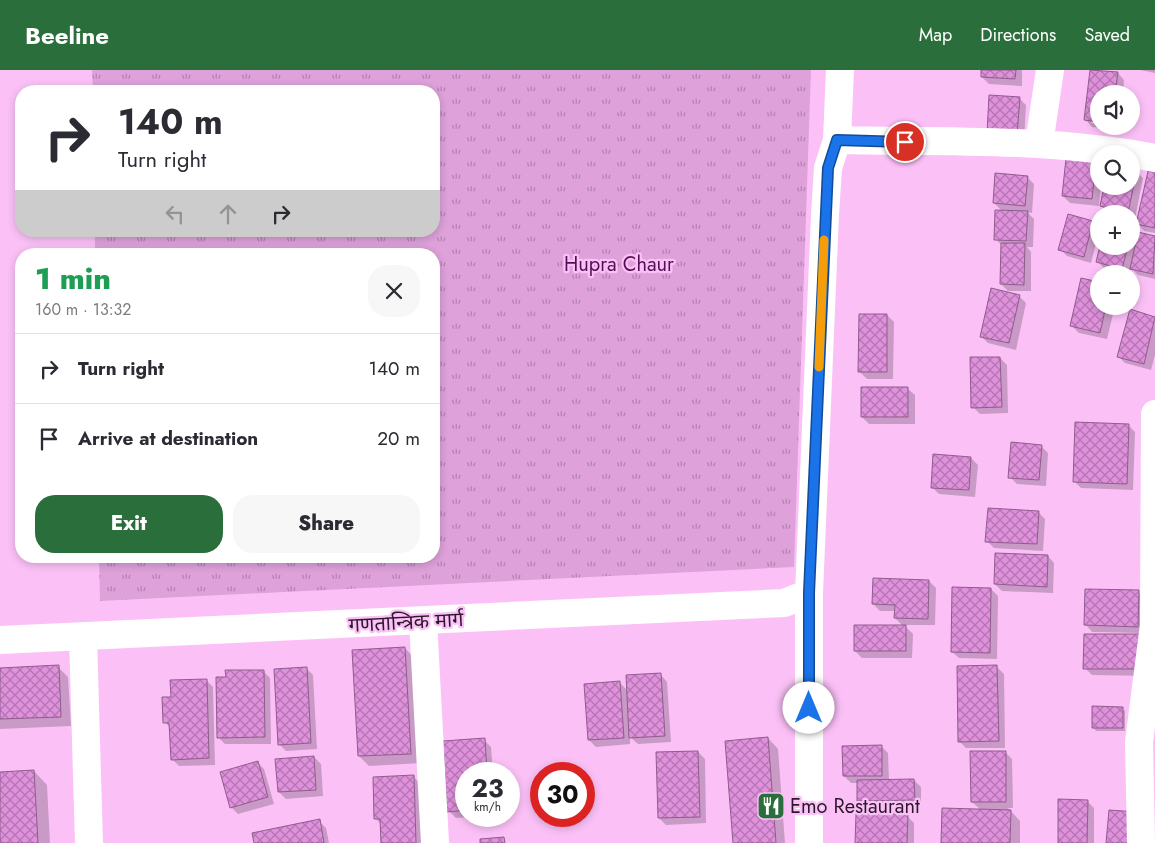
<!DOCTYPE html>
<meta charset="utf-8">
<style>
:root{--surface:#fff;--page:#f7f7f7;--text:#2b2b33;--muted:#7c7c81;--line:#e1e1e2;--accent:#2a6f3b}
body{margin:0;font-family:Jost,"Noto Sans Devanagari",sans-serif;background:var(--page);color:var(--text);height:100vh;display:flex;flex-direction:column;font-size:19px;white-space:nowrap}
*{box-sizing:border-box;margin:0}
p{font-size:16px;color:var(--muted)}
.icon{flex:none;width:28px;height:28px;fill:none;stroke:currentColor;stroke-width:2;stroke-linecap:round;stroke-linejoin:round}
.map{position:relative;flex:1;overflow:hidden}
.details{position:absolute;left:15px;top:178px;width:425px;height:315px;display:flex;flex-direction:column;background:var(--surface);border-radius:20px;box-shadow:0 2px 8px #0003}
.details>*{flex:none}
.banner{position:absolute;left:15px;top:15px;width:425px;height:152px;border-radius:20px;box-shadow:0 2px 8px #0003;background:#fff;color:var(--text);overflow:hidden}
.fabs{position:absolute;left:1090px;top:15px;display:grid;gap:10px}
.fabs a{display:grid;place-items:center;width:50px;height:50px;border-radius:50%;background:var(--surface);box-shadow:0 2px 8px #0003;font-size:25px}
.speed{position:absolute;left:455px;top:692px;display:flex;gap:10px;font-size:25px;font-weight:700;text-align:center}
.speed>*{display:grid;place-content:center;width:65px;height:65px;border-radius:50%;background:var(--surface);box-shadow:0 2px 8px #0003;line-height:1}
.speed small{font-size:12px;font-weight:400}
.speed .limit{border:8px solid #d22;background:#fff;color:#111}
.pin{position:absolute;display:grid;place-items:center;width:42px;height:42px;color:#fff;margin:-21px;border:2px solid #fff;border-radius:50%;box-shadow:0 1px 5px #0007}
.me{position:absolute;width:55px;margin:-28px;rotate:0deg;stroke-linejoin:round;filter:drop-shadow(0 0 4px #0008)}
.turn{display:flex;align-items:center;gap:18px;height:105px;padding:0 20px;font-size:22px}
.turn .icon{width:65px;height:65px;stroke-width:2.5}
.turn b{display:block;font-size:35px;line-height:42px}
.lanes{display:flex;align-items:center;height:48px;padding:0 20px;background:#0003;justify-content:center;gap:25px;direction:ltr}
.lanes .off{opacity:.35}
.round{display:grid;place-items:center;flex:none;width:52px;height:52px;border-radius:20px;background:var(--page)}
.overview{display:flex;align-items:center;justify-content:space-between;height:85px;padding:0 20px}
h1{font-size:30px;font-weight:800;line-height:38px;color:#1e9e55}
.cta{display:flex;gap:10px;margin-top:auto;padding:10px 20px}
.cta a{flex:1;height:58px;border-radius:20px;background:var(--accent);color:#fff;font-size:20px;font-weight:800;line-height:58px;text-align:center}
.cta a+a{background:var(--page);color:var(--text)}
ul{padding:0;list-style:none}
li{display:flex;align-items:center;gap:15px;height:70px;padding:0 20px;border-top:1px solid var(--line)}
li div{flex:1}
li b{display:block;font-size:19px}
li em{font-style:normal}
header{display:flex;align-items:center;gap:30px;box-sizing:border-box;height:70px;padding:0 25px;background:var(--accent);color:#fff}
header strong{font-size:24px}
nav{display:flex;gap:28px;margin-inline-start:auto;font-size:18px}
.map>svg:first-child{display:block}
.park{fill:url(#park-tufts)}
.shadow{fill:#0003}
.building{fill:url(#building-cross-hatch);stroke:#8f5c8d}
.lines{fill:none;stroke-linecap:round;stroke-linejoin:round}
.minor{stroke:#fff;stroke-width:28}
.route-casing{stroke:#114b97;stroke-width:12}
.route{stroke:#1a73e8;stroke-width:9}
.slow{stroke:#f59e0b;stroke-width:9}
.labels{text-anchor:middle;stroke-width:4.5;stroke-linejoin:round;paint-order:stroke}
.park-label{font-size:20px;fill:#540e53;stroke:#fbc1f7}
.street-label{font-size:20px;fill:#2c172b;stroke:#fbc1f7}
.poi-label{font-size:20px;fill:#2c172b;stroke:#fbc1f7;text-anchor:start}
</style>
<header>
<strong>Beeline</strong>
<nav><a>Map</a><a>Directions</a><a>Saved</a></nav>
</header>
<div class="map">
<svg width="1155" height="773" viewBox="0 0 1155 773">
<defs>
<pattern id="park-tufts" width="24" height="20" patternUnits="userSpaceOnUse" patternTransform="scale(1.25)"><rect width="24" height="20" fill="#dea1da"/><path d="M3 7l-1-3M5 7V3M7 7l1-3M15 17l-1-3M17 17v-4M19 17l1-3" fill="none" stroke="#b482b1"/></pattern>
<pattern id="building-cross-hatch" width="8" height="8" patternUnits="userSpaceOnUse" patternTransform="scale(1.25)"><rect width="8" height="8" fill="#df91db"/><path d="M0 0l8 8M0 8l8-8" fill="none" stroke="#b575b2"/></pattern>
</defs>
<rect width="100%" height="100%" fill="#fbc1f7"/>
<!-- park -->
<path class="park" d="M 92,0 L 811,0 L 794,497 L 100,531 L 99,486 L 434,486 L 434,184 L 95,184 L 95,161 L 434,161 L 434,21 L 93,21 Z"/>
<!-- shadow -->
<path class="shadow" d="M 982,0 L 1022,0 L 1022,16 L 989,14 L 982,7 Z
M 1092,0 L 1118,3 L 1124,10 L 1123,24 L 1099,24 L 1091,50 L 1091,53 L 1099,54 L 1099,56 L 1118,56 L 1118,60 L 1092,57 L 1086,50 Z
M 1140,0 L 1155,0 L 1155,3 Z
M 1019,28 L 1026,35 L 1024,71 L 995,69 Z
M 1099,86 L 1099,116 L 1101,116 L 1099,136 L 1070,133 L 1063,126 Z
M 1155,100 L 1155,163 L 1144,161 L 1138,154 Z
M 1136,101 L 1143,108 L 1135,149 L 1131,148 L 1131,144 L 1108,143 L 1101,136 L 1131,116 Z
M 1027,107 L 1034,114 L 1032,143 L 1027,142 L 1034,149 L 1033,177 L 1027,177 L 1031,182 L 1031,221 L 1008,221 L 1001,214 L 1002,176 L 996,169 L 1002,141 L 994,133 Z
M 1093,152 L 1099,158 L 1099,162 L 1091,193 L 1067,186 L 1060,179 Z
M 1139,164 L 1155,167 L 1155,209 L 1138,205 L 1131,198 L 1129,204 L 1104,198 L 1097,191 L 1102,176 L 1131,176 L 1131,166 L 1137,172 Z
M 1019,226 L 1026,233 L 1016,280 L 988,273 L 981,266 Z
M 1099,236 L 1115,236 L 1107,269 L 1079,263 L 1072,256 Z
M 1131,241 L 1155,248 L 1155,285 L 1151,300 L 1125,293 L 1118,286 Z
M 887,245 L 894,252 L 893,309 L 867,309 L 860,302 Z
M 1000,288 L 1007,295 L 1008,343 L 980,344 L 973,337 Z
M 908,319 L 915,325 L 915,354 L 869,354 L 862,347 Z
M 1128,355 L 1135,362 L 1133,420 L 1081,418 L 1074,411 Z
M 1041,376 L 1048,383 L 1046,416 L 1017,414 L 1010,407 Z
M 971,388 L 978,395 L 975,427 L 939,424 L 932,417 Z
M 1038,442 L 1045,449 L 1043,481 L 994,478 L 987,471 Z
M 1048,486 L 1054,493 L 1053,523 L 1002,521 L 995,514 Z
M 929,511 L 936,518 L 935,555 L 904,555 L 913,564 L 912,588 L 862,588 L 855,581 L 904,557 L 895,548 L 896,541 L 880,541 L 873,534 Z
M 991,519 L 998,526 L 997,589 L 959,588 L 952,582 Z
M 1138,522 L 1145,529 L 1144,563 L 1092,562 L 1086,555 Z
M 1085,565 L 1150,606 L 1092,605 L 1085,598 Z
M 405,578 L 415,589 L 421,693 L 369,696 L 359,686 Z
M 58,597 L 68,607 L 71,656 L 0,659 L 0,599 Z
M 997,597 L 1004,604 L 1005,678 L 966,678 L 959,671 Z
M 306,598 L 313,605 L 317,679 L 286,681 L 279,674 Z
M 263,601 L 270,608 L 271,674 L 225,674 L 218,667 L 227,608 Z
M 661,605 L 667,612 L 671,672 L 638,674 L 630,667 L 630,674 L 596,677 L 589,670 L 619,612 L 628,621 Z
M 206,610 L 213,617 L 215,695 L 179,696 L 172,689 L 171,659 L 165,652 L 172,628 Z
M 1122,638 L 1125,641 L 1125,661 L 1096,661 L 1093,657 Z
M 768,668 L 778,679 L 785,773 L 734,773 Z
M 484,670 L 491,677 L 493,704 L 466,704 L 466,746 L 482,746 L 456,748 L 449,741 L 444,672 Z
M 881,676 L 888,683 L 889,711 L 914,710 L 921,717 L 921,736 L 865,737 L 858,730 L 858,713 L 851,713 L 844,706 Z
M 698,682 L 705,689 L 706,753 L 666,755 L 659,748 Z
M 1005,682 L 1012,689 L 1013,738 L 1008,738 L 1020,751 L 1020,773 L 942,773 L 981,740 L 972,732 Z
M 314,687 L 321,694 L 323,726 L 286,729 L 279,722 Z
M 257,692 L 264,699 L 274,734 L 238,744 L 231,737 Z
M 34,701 L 47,715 L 50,773 L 0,773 L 0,703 Z
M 414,707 L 420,714 L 422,773 L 382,773 L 381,754 L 376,749 Z
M 1087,731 L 1094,738 L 1094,773 L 1059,773 Z
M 907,746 L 914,753 L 914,773 L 857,773 Z
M 319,751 L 326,758 L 329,773 L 256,773 Z"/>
<!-- building -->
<path class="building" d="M 981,0 L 1016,0 L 1015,9 L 981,7 Z
M 1090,0 L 1118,2 L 1115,24 L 1099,24 L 1099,52 L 1084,50 Z
M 989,25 L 1020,27 L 1017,65 L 987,63 Z
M 1067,79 L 1097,82 L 1092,129 L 1062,126 Z
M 1149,97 L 1155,98 L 1155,158 L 1136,154 Z
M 1131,99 L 1137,100 L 1128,143 L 1100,136 L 1104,116 L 1131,116 Z
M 995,103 L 1028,106 L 1025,136 L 993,133 Z
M 995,140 L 1028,141 L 1026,171 L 994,170 Z
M 1068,144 L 1093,151 L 1084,187 L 1058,180 Z
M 1138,162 L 1155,166 L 1153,204 L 1130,199 Z
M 1001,173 L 1025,173 L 1024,215 L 1000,214 Z
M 1100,176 L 1128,176 L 1122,199 L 1096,192 Z
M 1081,208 L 1099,212 L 1099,236 L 1106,236 L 1100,263 L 1070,256 Z
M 991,218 L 1020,225 L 1009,273 L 980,267 Z
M 1130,239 L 1155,247 L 1144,294 L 1117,287 Z
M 859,244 L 887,244 L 887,302 L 858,302 Z
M 970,287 L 1000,287 L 1002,337 L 971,338 Z
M 861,317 L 908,317 L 908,347 L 861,347 Z
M 1075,352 L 1129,354 L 1127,414 L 1073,412 Z
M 1011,372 L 1042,375 L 1039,410 L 1008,408 Z
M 933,384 L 971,387 L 969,420 L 931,418 Z
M 988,438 L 1039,441 L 1037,474 L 985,472 Z
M 995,483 L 1048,485 L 1047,517 L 994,514 Z
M 873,508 L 929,510 L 928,549 L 894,548 L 895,535 L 872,534 Z
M 952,517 L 991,518 L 990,583 L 951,582 Z
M 1085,519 L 1139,520 L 1138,557 L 1084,555 Z
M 854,555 L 906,555 L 906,581 L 854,581 Z
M 1084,564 L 1144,564 L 1143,599 L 1083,599 Z
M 405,577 L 411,684 L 358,686 L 352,580 Z
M 59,595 L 61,647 L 0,649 L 0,598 Z
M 997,595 L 999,671 L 958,672 L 957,596 Z
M 307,597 L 311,673 L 278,675 L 274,599 Z
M 225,600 L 264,600 L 265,667 L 217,668 L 216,607 L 226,607 Z
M 661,603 L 665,666 L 629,668 L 626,605 Z
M 207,609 L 209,688 L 171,690 L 169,653 L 163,653 L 162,627 L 171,627 L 170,610 Z
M 620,611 L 624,668 L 588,670 L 584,614 Z
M 1092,636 L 1123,637 L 1123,658 L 1092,658 Z
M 768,667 L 776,773 L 733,773 L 725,671 Z
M 485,668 L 487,704 L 466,704 L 466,740 L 447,742 L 443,671 Z
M 882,675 L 882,706 L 843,706 L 842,676 Z
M 698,681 L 700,747 L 658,748 L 656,682 Z
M 970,681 L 1006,681 L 1006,732 L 971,732 Z
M 314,686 L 316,720 L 278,722 L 275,689 Z
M 258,691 L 268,727 L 230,738 L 220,702 Z
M 34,700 L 38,773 L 0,773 L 0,702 Z
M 414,705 L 416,773 L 381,773 L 380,749 L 374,749 L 373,707 Z
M 914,709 L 915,730 L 857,731 L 857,710 Z
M 1058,729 L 1088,730 L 1087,773 L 1058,773 Z
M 942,738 L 1011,740 L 1010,773 L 941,773 Z
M 1109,740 L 1137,742 L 1134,773 L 1106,773 Z
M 856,744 L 908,744 L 907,773 L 855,773 Z
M 320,749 L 324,773 L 254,773 L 252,763 Z
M 504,767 L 505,773 L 480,773 L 480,769 Z"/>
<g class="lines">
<!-- minor -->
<path class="minor" d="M 837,70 C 943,72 1050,68 1155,88
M 1039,74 L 1050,0
M 423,551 L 435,773
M 83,567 L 89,773
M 0,570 L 784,533 L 809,523
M 809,773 L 809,523 L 825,145 L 828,98 L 837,70 L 840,0
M 1141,773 L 1139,672 L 1154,555 L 1155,344"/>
</g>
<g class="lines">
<defs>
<path id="route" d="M 809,638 L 809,523 L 828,98 L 837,70 L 905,72"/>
</defs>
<!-- route casing -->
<use href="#route" class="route-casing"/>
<!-- route -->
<use href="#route" class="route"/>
<!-- slow -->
<path class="slow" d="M 819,297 L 824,170"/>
</g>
<!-- icons -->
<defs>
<symbol id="restaurant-square" viewBox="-11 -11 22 22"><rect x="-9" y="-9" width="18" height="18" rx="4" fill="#2a6f3b" stroke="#fbc1f7"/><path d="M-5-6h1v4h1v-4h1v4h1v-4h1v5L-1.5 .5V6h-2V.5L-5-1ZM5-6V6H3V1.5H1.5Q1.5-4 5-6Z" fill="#fff"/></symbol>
</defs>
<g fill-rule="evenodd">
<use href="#restaurant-square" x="755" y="720" width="32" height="32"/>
</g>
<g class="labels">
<!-- park labels -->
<g class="park-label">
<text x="619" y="201">Hupra Chaur</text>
</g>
<!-- street labels -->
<g class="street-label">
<text transform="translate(406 552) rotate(-3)" y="7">गणतान्त्रिक मार्ग</text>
</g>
<!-- poi labels -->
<g class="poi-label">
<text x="790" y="743">Emo Restaurant</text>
</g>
</g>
</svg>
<div class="fabs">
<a><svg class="icon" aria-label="sound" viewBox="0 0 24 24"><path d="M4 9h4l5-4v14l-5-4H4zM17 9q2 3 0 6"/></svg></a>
<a><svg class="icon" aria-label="search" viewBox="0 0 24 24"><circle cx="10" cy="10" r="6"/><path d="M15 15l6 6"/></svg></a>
<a>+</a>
<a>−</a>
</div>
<div class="speed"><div>23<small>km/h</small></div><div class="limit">30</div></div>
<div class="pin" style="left:905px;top:72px;background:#d93025"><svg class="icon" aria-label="arrive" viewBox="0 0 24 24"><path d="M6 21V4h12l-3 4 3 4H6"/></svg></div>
<svg class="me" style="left:809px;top:638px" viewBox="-20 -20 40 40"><circle r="19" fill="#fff"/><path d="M0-13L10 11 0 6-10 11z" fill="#1a73e8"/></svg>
<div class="banner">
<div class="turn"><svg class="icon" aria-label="right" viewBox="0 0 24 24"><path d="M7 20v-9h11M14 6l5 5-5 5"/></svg><div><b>140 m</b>Turn right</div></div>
<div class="lanes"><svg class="icon off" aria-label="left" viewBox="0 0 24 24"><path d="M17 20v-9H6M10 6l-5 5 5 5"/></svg><svg class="icon off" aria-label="ahead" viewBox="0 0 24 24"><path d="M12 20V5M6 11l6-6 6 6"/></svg><svg class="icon" aria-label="right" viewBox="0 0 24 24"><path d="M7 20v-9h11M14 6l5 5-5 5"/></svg></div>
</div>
<section class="details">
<div class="overview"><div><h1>1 min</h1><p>160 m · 13:32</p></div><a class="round"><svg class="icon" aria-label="close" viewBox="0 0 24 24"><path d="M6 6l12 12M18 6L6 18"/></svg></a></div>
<ul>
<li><svg class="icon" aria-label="right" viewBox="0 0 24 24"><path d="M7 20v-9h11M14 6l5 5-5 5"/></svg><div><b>Turn right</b></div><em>140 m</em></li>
<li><svg class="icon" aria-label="arrive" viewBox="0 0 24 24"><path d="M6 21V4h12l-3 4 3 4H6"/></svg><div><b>Arrive at destination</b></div><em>20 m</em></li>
</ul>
<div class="cta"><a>Exit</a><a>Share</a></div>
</section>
</div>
